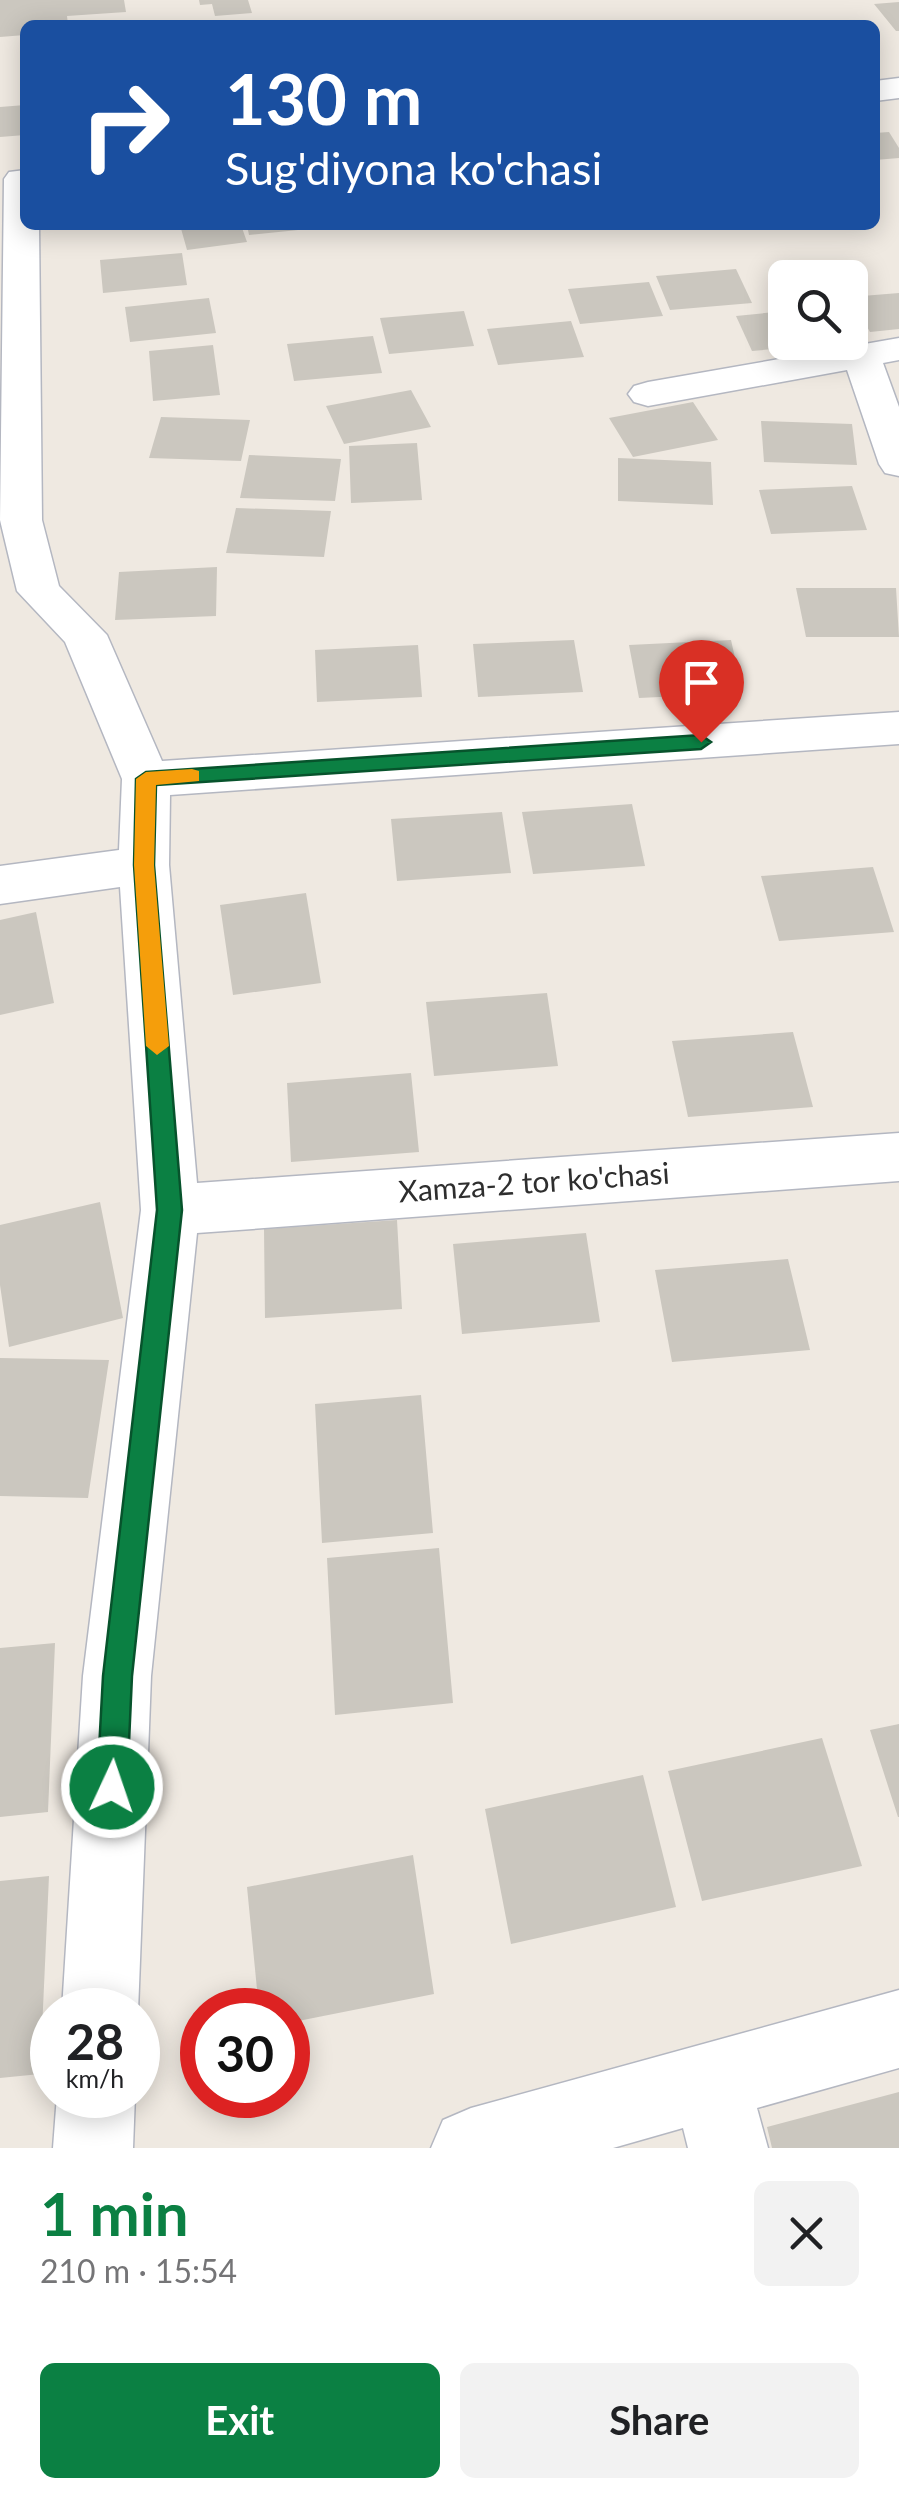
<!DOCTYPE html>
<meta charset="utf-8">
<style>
:root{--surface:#fff;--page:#f2f2f2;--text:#202124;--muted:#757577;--accent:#0b8043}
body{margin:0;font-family:Lato,sans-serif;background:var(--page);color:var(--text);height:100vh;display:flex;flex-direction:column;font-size:38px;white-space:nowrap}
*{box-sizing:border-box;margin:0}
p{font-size:32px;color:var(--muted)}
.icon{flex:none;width:55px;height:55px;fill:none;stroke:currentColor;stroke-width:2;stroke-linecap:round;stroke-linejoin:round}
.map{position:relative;height:2148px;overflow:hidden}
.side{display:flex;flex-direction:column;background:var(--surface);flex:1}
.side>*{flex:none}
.guide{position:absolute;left:20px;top:20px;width:860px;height:210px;border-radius:15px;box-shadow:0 5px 25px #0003;background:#1a4fa0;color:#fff;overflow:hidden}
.fabs{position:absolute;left:768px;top:260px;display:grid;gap:20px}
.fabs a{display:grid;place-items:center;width:100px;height:100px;border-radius:15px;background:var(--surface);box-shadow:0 5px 25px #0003;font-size:50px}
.speed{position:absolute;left:30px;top:1988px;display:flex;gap:20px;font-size:50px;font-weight:700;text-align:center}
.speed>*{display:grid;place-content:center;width:130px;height:130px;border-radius:50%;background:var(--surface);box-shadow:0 5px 25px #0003;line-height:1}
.speed small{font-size:25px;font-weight:400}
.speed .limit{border:15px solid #d22;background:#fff;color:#111}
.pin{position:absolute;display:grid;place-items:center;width:85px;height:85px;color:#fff;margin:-102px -42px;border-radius:50% 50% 50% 0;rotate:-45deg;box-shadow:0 0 10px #0007}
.pin .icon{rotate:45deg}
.me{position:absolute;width:110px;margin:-55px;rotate:3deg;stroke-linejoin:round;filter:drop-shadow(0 0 8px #0008)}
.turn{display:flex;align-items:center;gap:35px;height:210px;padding:0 40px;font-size:45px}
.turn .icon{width:130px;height:130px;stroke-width:2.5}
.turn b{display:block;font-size:70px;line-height:85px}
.round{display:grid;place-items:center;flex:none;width:105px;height:105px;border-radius:15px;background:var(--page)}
.overview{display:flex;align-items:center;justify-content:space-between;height:170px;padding:0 40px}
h1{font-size:60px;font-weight:700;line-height:75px;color:var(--accent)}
.cta{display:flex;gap:20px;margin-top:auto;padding:20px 40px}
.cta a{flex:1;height:115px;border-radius:15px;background:var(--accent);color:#fff;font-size:40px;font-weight:700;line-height:115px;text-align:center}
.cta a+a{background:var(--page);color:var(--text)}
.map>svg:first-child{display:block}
.building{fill:#cbc7bf}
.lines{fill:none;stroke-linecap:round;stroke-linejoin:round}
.minor-casing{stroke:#b4b7c1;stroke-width:3}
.minor{fill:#fff;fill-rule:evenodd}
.route{fill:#0b8043;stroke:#07532c;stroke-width:2.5}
.slow{fill:#f59e0b}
.labels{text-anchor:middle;stroke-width:10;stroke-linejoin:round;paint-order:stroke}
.street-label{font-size:30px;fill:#2e2e2e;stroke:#fff}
</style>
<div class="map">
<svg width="899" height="2148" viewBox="0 0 899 2148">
<rect width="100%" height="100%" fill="#efe9e1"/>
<!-- building -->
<path class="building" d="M 0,0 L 124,0 L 126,12 L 67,16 L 68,25 L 25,25 L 25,35 L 0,37 Z
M 199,0 L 248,0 L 252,13 L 215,16 L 212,4 L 200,5 Z
M 899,2 L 899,31 L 896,31 L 874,4 Z
M 25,105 L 25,135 L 0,137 L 0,107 Z
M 889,132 L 899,148 L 899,158 L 875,160 L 875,133 Z
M 180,225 L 241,225 L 247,242 L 187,250 Z
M 247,225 L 307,225 L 308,229 L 249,235 Z
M 182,253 L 187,285 L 103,293 L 100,260 Z
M 736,269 L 752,303 L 670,310 L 656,276 Z
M 649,282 L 663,316 L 580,324 L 568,289 Z
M 899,293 L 899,329 L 870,332 L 850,297 Z
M 209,298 L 216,333 L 130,342 L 125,307 Z
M 464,311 L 474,346 L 389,354 L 380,318 Z
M 785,311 L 785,342 L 817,345 L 752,351 L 736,316 Z
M 571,321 L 584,357 L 498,365 L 487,329 Z
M 373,336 L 382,373 L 294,381 L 287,344 Z
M 213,345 L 220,395 L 153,401 L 149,351 Z
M 411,390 L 431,427 L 344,444 L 326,406 Z
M 693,402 L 718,440 L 633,457 L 609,418 Z
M 161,417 L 250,420 L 241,461 L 149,458 Z
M 761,421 L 852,424 L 857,465 L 764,462 Z
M 417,443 L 422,500 L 351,503 L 349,446 Z
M 249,455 L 341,459 L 335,501 L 240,498 Z
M 618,458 L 711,462 L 713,505 L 618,501 Z
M 852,486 L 867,530 L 771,534 L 759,490 Z
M 236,508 L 331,511 L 324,557 L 226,553 Z
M 217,567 L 216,616 L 115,620 L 119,572 Z
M 796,588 L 896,588 L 899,637 L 806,637 Z
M 574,640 L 583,692 L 478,697 L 473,644 Z
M 731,640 L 743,693 L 639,698 L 629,645 Z
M 418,645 L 422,697 L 317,702 L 315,650 Z
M 632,804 L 645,866 L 533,874 L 522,812 Z
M 502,812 L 511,873 L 397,881 L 391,819 Z
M 873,867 L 894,932 L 779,941 L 761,876 Z
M 306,893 L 321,983 L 233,995 L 220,905 Z
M 36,912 L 54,1003 L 0,1015 L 0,920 Z
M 547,993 L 558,1066 L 434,1076 L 426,1002 Z
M 793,1032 L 813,1107 L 688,1117 L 672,1041 Z
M 411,1073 L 419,1152 L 291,1162 L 287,1083 Z
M 100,1202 L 123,1318 L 9,1347 L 0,1285 L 0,1225 Z
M 397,1220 L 402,1309 L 265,1318 L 264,1229 Z
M 586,1233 L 600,1322 L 462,1334 L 453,1244 Z
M 788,1259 L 810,1350 L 672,1362 L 655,1270 Z
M 0,1358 L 109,1360 L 88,1498 L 0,1496 Z
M 421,1395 L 433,1533 L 322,1543 L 315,1404 Z
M 439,1548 L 453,1703 L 335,1715 L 327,1558 Z
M 55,1643 L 48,1812 L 0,1817 L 0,1648 Z
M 899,1724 L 899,1817 L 898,1817 L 870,1730 Z
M 822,1738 L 862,1866 L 702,1901 L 668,1771 Z
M 643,1775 L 676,1907 L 511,1944 L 485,1809 Z
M 413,1855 L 434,1994 L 288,2023 L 288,2010 L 259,2010 L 247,1887 Z
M 49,1876 L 40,2074 L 0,2078 L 0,1881 Z
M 899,2092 L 899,2148 L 772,2148 L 767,2127 Z"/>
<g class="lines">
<defs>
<path id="minor" d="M 899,78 L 899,98 L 875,101 L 875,81 Z
M 25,170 L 25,225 L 39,225 L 42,520 L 59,586 L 107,635 L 162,761 L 899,712 L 899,744 L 170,795 L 169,865 L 197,1183 L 899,1133 L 899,1181 L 197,1233 L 151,1676 L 138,2012 L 62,2010 L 83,1676 L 141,1210 L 120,887 L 0,904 L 0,866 L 119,850 L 122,779 L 65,642 L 17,591 L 0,520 L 4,179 L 9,172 Z
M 899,338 L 899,360 L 883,363 L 899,407 L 899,476 L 885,473 L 879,464 L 847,370 L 648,406 L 634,402 L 628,394 L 634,386 L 648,382 Z
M 899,1990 L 899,2068 L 757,2108 L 768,2148 L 688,2148 L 683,2128 L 613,2148 L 431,2148 L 443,2120 L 471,2108 Z
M 57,2095 L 135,2095 L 133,2148 L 53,2148 Z"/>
</defs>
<!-- minor casing -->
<use href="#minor" class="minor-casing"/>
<!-- minor -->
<use href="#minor" class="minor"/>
</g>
<!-- route -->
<path class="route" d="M 701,735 L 711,742 L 701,749 L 156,785 L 154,865 L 182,1210 L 132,1676 L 127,1787 L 122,1798 L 112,1802 L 101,1798 L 97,1787 L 103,1676 L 157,1210 L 134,865 L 136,779 L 146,772 Z"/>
<!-- slow -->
<path class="slow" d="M 192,769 L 199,771 L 199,781 L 156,785 L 154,865 L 169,1046 L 157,1055 L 146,1046 L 134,865 L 136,779 L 146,772 Z"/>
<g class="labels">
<!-- street labels -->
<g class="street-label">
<text transform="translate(534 1183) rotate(-4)" y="10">Xamza-2 tor ko'chasi</text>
</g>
</g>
</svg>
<div class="fabs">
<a><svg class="icon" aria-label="search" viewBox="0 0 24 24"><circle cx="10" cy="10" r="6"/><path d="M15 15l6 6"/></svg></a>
</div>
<div class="speed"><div>28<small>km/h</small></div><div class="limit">30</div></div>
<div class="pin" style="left:701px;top:742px;background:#d93025"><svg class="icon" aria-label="arrive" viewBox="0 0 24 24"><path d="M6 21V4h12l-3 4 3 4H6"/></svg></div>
<svg class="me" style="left:112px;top:1787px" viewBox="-20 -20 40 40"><circle r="17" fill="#0b8043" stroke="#fff" stroke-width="3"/><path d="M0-11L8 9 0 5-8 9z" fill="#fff"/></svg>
<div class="guide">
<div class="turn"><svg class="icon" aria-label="right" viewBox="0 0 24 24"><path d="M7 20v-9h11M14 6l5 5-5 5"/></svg><div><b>130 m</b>Sug'diyona ko'chasi</div></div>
</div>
</div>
<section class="side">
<div class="overview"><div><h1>1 min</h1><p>210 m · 15:54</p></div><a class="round"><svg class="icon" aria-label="close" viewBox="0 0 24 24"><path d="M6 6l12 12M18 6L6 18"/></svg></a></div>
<div class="cta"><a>Exit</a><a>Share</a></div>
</section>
